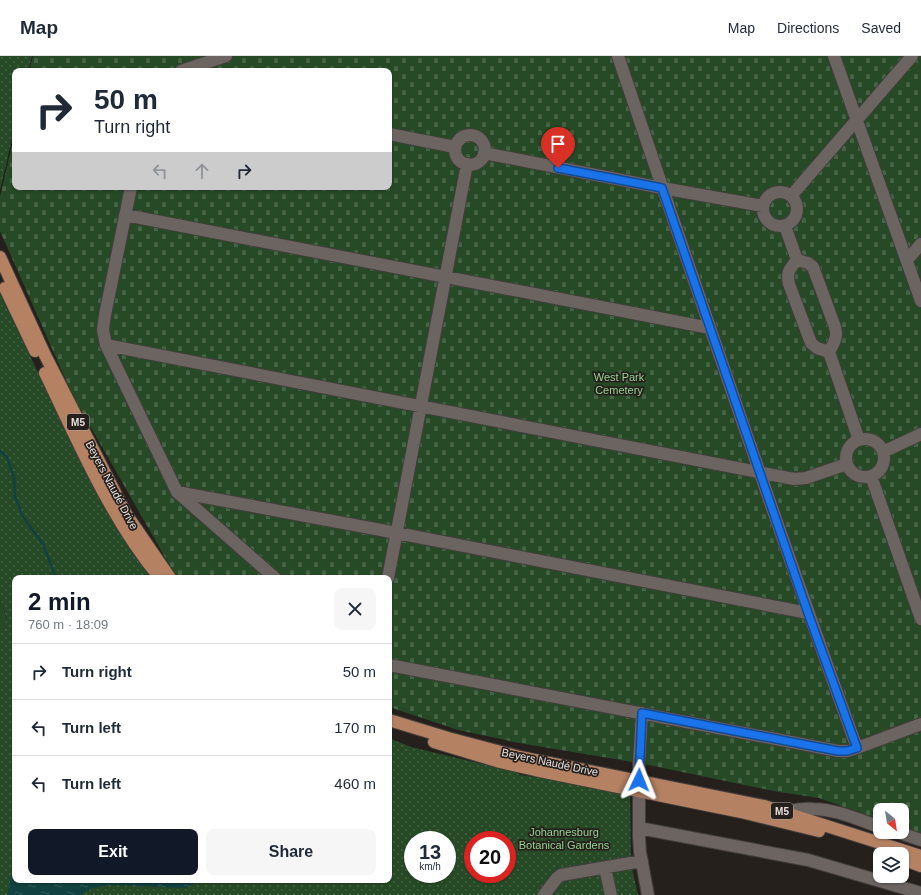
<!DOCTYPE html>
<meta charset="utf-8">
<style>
:root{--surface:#fff;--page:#f6f6f7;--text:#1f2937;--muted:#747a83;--line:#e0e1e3;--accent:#111827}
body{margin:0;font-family:Arial,sans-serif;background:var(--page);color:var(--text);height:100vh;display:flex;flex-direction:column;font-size:15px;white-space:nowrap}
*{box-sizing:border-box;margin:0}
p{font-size:13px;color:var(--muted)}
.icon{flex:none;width:22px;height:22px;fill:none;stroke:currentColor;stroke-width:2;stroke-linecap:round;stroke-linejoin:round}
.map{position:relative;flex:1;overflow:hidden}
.details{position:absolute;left:12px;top:519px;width:380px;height:308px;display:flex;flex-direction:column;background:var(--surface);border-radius:8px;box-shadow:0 1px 3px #0004}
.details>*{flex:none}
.guide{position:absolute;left:12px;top:12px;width:380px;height:122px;border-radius:8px;box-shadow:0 1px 3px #0004;background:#fff;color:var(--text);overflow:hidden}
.needle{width:26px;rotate:150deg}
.fabs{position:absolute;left:873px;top:747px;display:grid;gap:8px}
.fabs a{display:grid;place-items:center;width:36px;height:36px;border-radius:8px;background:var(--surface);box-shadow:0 1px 3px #0004;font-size:20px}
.speed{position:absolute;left:404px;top:775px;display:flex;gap:8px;font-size:20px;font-weight:700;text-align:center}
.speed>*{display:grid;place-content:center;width:52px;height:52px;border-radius:50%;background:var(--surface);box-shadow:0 1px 3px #0004;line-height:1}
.speed small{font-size:10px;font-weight:400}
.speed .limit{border:6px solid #d22;background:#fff;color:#111}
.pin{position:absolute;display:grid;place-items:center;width:34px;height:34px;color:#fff;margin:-41px -17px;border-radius:50% 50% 50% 0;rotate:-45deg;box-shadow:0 0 4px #0007}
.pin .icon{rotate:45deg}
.me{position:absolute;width:44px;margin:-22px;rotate:2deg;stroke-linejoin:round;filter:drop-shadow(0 0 3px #0008)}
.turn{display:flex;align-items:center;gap:14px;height:84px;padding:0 16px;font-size:18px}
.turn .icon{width:52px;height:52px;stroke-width:2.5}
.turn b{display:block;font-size:28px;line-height:34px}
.lanes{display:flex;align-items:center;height:38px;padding:0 16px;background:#0003;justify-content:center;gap:20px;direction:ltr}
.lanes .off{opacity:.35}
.round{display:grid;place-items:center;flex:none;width:42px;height:42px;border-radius:8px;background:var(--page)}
.head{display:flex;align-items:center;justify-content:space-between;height:68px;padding:0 16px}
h1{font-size:24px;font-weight:600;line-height:30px;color:var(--accent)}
.cta{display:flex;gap:8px;margin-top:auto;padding:8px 16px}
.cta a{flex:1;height:46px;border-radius:8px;background:var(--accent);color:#fff;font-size:16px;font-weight:600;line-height:46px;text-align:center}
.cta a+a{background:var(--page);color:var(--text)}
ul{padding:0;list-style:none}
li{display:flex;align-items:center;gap:12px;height:56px;padding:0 16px;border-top:1px solid var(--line)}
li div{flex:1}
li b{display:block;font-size:15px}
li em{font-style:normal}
header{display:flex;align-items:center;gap:24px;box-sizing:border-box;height:56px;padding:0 20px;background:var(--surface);border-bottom:1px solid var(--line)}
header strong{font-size:19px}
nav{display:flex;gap:22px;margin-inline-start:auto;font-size:14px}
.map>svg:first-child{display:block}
.grass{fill:url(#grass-dots);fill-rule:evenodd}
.cemetery{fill:url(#cemetery-stones)}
.pitch{fill:#274a26}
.water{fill:url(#water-ripples)}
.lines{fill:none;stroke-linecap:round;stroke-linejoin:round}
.stream{stroke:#124141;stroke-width:2.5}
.minor-casing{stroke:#423e3b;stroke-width:14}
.major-casing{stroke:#423e3b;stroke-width:14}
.minor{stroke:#6b6461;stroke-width:12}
.major{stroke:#b48162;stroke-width:12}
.route-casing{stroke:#114b97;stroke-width:10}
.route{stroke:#1a73e8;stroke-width:7}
.labels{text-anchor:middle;stroke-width:3.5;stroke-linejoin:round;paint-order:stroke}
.shield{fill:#26201d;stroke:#aca7a4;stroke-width:1}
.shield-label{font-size:10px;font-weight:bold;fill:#e5e1de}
.park-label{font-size:11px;fill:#93d290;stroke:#26201d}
.street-label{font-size:11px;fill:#e5e1de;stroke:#26201d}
</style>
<header>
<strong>Map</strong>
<nav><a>Map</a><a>Directions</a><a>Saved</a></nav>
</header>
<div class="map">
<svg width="921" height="839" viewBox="0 0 921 839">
<defs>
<pattern id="grass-dots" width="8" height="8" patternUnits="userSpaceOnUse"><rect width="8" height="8" fill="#274a26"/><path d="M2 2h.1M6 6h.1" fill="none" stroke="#466445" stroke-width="1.8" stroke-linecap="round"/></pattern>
<pattern id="cemetery-stones" width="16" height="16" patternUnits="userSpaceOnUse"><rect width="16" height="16" fill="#274a26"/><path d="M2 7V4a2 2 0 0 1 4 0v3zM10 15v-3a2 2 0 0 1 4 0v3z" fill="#466445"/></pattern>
<pattern id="water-ripples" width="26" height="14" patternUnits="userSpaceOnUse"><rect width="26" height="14" fill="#124141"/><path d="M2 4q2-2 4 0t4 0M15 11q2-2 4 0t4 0" fill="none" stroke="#345c5c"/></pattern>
</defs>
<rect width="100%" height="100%" fill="#26201d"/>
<!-- grass -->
<path class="grass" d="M 0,0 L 32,0 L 28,15 L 15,15 L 15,70 L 0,134 Z
M 0,238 L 99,442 L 130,489 L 155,522 L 15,522 L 15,824 L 389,824 L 389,682 L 411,691 L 516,716 L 520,719 L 630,734 L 631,808 L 638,839 L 0,839 L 0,575 L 7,563 L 0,543 ZM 413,784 L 447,784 L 447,818 L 413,818 ZM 473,784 L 507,784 L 507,818 L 473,818 Z"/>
<!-- cemetery -->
<path class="cemetery" d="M 33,0 L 921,0 L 921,779 L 902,772 L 902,754 L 880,754 L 880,764 L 819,742 L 779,736 L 639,707 L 519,687 L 458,674 L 389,651 L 389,522 L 180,522 L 174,517 L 73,340 L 0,175 L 0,141 L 15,76 L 15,131 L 389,131 L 389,15 L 29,15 Z"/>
<!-- pitch -->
<path class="pitch" d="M 0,543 L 7,564 L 0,575 Z"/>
<!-- water -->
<path class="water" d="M 15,804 L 15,824 L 201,824 L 186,832 L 109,829 L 93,832 L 80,839 L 7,839 Z"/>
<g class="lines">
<!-- stream -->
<path class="stream" d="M 0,395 L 7,401 L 14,422 L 15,440 L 23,461 L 43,488 L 56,522"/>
<defs>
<path id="minor" d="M 618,0 C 696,231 774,462 857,692
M 834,0 L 921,245
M 181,15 L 226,0
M 389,78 L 455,91
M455 94a15 15 0 1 1 30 0a15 15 0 1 1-30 0Z
M 484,97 L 662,132 L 763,150
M 131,131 L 105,259 L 103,274 L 106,289 L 177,436 L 275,522
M763 153a17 17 0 1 1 34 0a17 17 0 1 1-34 0Z
M 791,140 L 912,0
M 125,159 L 710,272
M 785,170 L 797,204
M 797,204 L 808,207 L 813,211 L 835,271 C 838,281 834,287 829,296 L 859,384
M 797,204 C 790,213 786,216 789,228 L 811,287 L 817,292 L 829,296
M 907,204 L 921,188
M 106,289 L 794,423 L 806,422 L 847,408
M846 402a19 19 0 1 1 38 0a19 19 0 1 1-38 0Z
M 883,396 L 921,378
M 871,420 L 921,563
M 177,436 L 397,477 L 808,557
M 388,522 L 467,108
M 389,609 L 838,695 L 847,695 L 857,692 L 921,668
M 642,657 L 639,707 L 639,781 L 640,796 L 648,839
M 785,756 C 794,754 804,752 813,753 C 836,753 859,764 880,771
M 639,772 L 808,804 L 921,837
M 897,776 L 921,784
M 605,812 L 611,839
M 544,839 L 557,822 L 561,819 L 642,805"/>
<path id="major" d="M 0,201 L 45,299 L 126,458 L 170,522
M 5,232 L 35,295
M 45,317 C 78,385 111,464 160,522
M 389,664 L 448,682 L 520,701 L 764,750 L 921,800
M 434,686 L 500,706 L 535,714 L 741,756 L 819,775
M 902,803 L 921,810"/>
</defs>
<!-- minor casing -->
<use href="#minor" class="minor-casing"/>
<!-- major casing -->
<use href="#major" class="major-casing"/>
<!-- minor -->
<use href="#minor" class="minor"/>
<!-- major -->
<use href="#major" class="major"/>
</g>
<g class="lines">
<defs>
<path id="route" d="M 558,112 L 662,132 L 808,557 L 857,692 L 847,695 L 838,695 L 642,657 L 639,724"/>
</defs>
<!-- route casing -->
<use href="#route" class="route-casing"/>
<!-- route -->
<use href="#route" class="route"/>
</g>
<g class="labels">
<!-- shield labels -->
<g class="shield">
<rect x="67" y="358" width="22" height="16" rx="3"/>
<rect x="771" y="747" width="22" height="16" rx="3"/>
</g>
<g class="shield-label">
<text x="78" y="370">M5</text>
<text x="782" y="759">M5</text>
</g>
<!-- park labels -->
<g class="park-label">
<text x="619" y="325">West Park<tspan x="619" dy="13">Cemetery</tspan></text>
<text x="564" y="780">Johannesburg<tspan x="564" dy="13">Botanical Gardens</tspan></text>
</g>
<!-- street labels -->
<g class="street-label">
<text transform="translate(112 429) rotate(62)" y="4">Beyers Naudé Drive</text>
<text transform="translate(550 706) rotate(12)" y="4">Beyers Naudé Drive</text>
</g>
</g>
</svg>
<div class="fabs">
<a><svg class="needle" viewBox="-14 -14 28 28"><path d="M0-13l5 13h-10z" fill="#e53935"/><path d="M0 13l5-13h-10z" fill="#747a83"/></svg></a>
<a><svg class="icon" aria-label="layers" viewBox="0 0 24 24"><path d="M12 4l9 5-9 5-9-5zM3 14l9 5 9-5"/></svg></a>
</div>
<div class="speed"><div>13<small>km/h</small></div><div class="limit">20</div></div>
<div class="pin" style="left:558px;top:112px;background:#d93025"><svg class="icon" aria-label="arrive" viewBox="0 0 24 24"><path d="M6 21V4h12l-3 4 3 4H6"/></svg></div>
<svg class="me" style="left:639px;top:724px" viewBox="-20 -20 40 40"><path d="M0-17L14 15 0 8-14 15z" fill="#1a73e8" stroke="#fff" stroke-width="4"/></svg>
<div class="guide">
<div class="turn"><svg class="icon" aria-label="right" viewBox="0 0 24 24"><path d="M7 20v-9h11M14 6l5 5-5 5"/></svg><div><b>50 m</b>Turn right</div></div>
<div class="lanes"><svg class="icon off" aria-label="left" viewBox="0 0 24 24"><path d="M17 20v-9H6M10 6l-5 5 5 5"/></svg><svg class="icon off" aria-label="ahead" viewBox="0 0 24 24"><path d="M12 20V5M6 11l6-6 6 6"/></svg><svg class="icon" aria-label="right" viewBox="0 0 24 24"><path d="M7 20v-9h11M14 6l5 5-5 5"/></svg></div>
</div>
<section class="details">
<div class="head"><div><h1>2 min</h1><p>760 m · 18:09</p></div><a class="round"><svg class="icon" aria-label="close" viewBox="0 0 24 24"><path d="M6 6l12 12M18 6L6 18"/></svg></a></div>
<ul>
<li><svg class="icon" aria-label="right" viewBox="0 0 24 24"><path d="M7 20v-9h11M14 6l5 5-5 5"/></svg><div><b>Turn right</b></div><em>50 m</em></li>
<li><svg class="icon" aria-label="left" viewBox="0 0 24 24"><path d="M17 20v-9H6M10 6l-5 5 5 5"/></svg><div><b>Turn left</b></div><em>170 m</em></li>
<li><svg class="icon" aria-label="left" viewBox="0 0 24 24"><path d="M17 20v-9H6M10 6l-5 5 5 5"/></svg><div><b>Turn left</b></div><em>460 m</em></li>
</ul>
<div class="cta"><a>Exit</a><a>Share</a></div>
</section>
</div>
